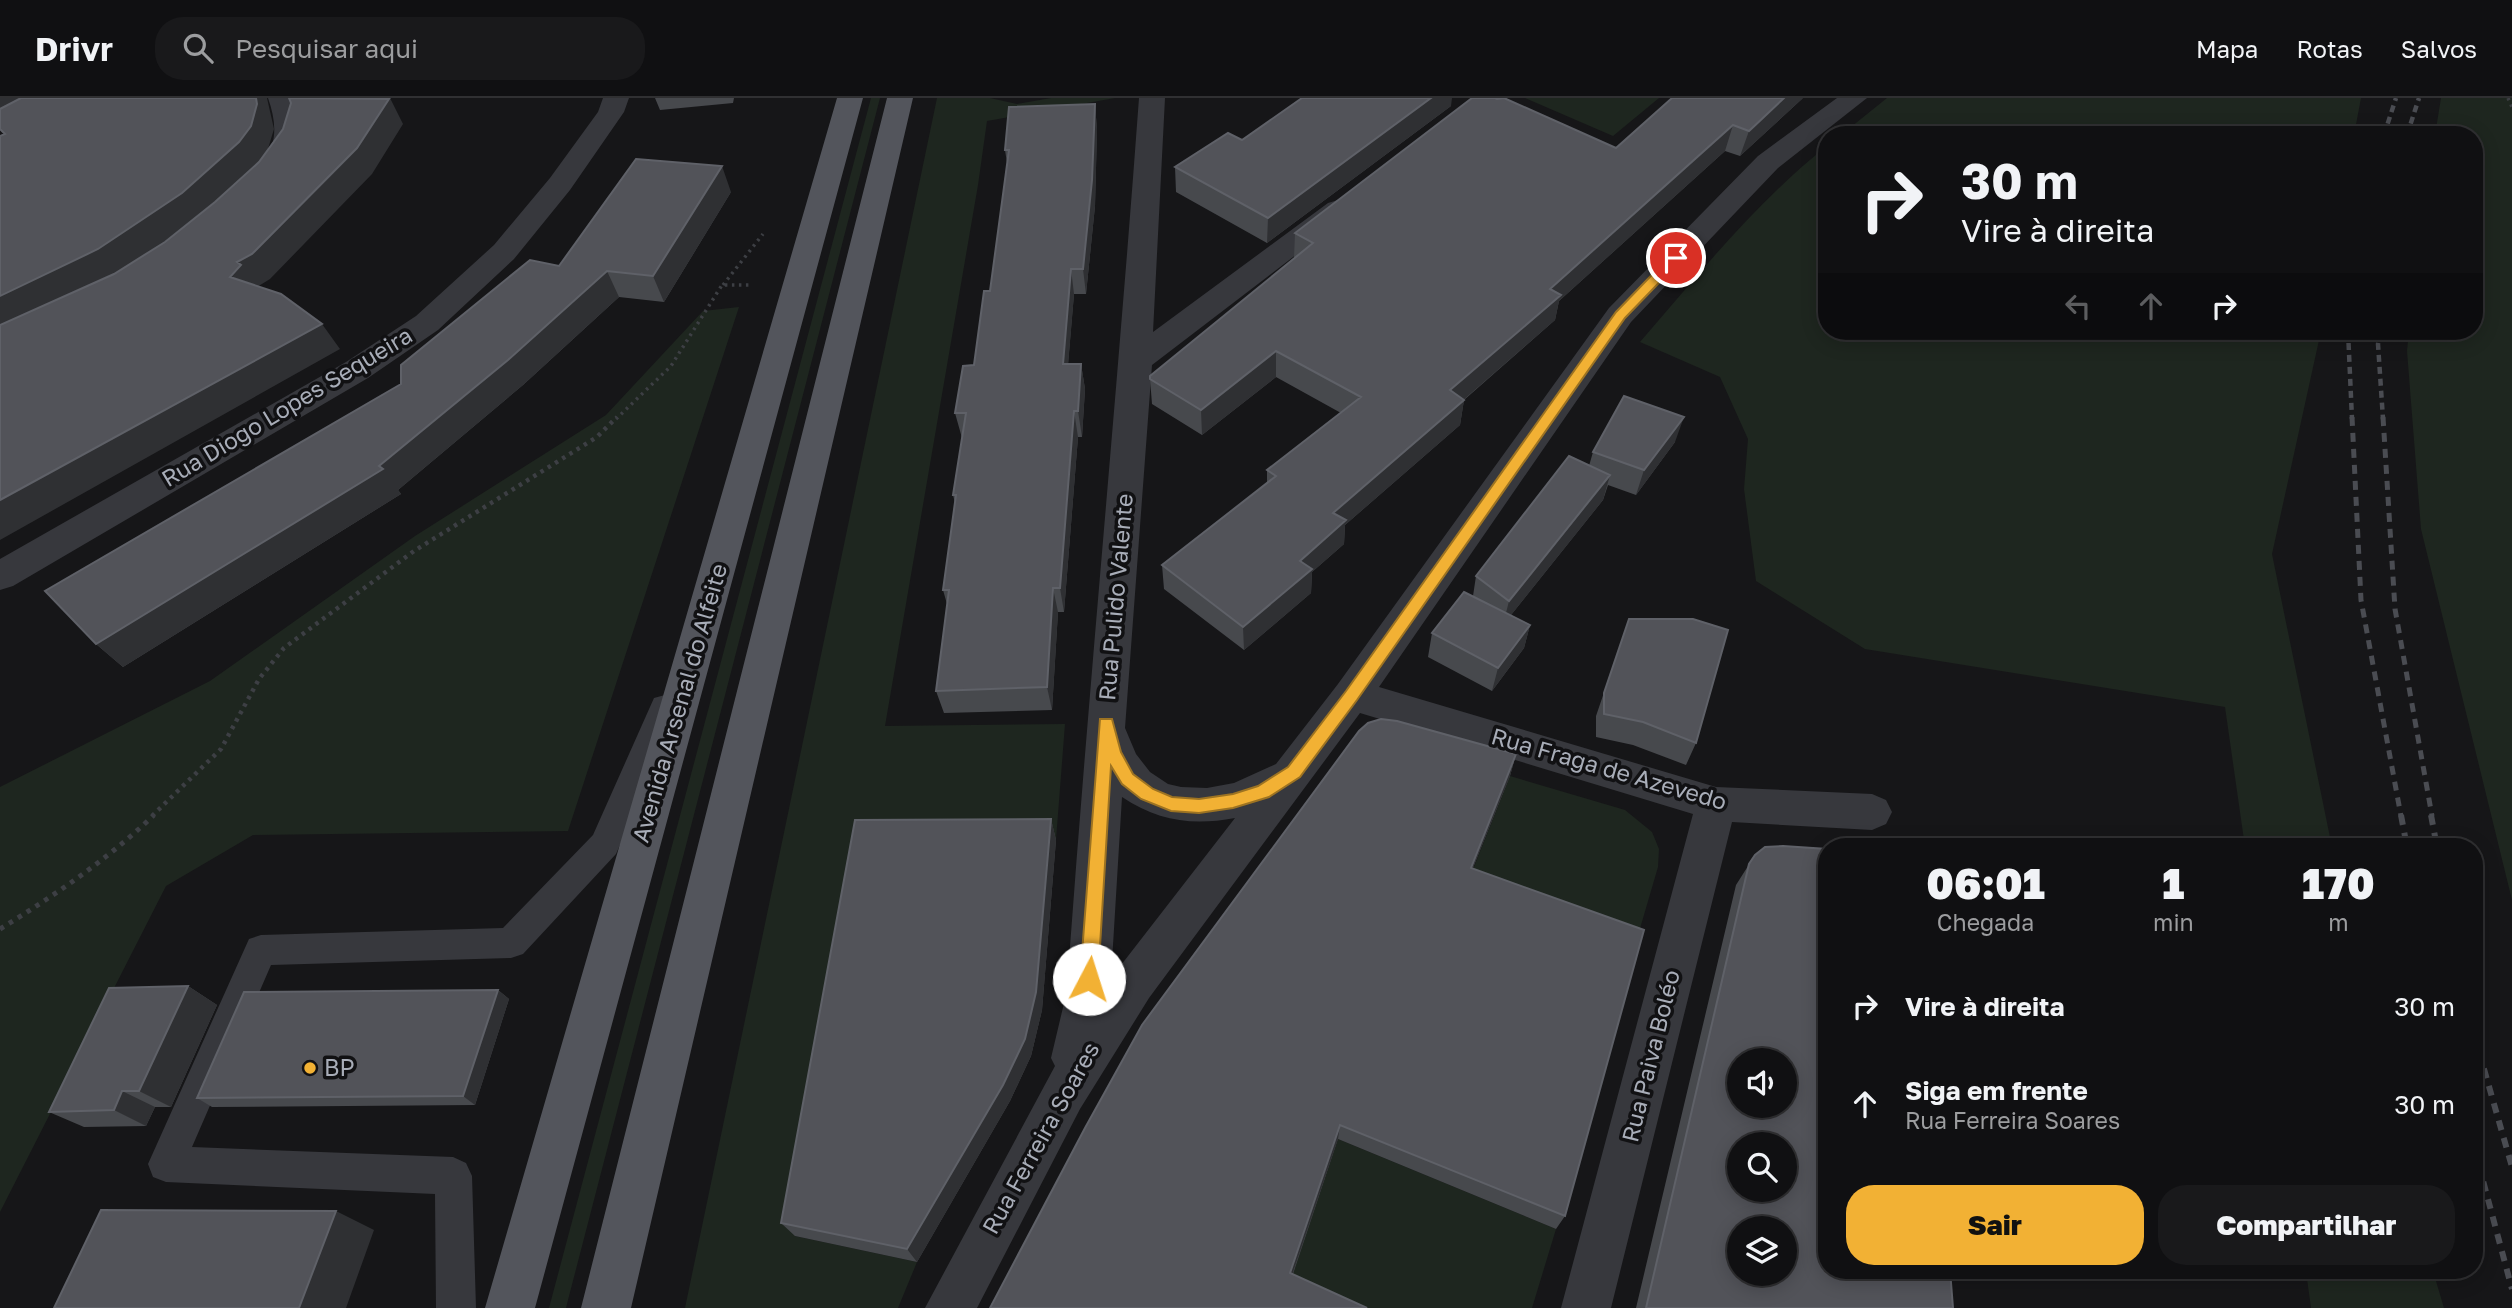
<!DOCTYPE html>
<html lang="pt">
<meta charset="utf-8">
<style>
:root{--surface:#101012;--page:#19191b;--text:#f1f3f6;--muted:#9c9d9f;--line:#303032;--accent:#f2b134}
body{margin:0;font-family:"Golos Text",sans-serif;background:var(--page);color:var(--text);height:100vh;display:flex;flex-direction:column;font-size:26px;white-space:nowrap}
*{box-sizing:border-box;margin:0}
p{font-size:23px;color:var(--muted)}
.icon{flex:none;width:38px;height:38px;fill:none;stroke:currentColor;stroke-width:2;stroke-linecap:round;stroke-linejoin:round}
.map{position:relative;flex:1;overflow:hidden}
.details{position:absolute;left:1818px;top:740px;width:665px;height:441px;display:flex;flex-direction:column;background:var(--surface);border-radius:28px;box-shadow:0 4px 18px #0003,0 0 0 2px var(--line)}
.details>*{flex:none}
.banner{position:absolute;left:1818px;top:28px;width:665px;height:214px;border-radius:28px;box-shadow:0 4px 18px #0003,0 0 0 2px var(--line);background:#101012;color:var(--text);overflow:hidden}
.tools{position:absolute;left:1727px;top:950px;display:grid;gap:14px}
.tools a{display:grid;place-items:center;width:70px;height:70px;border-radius:50%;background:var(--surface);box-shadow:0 4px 18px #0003,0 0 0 2px var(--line);font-size:35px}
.pin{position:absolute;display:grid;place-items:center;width:60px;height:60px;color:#fff;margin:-30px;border:4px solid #fff;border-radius:50%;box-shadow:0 2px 7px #0007}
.me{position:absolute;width:77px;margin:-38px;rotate:5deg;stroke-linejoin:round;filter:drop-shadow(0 0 5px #0008)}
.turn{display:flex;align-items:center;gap:24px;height:147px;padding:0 28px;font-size:32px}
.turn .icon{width:91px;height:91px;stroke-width:2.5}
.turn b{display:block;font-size:49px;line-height:60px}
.lanes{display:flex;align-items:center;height:66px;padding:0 28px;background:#0003;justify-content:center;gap:35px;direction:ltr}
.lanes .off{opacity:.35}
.eta{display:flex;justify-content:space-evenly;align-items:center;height:119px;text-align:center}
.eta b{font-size:42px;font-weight:800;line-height:49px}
.action{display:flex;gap:14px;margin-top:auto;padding:14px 28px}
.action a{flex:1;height:80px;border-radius:28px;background:var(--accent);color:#111;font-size:28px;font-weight:800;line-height:80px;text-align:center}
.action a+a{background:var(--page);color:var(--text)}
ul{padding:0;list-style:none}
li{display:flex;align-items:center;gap:21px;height:98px;padding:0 28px}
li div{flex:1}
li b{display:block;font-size:26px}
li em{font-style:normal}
header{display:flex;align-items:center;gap:42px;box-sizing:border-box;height:98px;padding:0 35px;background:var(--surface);border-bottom:2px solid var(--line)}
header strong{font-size:33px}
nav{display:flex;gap:38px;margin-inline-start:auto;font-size:24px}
.search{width:490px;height:63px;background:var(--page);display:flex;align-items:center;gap:18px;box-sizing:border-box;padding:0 24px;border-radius:28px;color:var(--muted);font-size:26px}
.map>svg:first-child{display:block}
.green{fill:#1e261f}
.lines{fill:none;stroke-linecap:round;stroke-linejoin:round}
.path-far2{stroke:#3d3f44;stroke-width:3.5;stroke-dasharray:2.5 4.5;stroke-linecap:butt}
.path-far1{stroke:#3d3f44;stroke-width:4.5;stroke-dasharray:3.5 5;stroke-linecap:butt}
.path{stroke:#3d3f44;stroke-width:5;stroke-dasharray:4.5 6;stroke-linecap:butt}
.service{fill:#37383d;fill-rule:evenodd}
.minor{fill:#37383d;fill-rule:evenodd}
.primary{fill:#53555c;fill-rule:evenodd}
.rail-far2{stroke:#4a4c52;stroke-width:4.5;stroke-dasharray:7 5;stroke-linecap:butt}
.rail-far1{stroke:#4a4c52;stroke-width:5;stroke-dasharray:9 7;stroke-linecap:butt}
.rail{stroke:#4a4c52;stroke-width:6;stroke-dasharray:10 8;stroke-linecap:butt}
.wall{fill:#47494d}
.shaded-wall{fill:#2f3033}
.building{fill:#525359;stroke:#5f6168;stroke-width:2;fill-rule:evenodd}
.route{fill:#f2b134;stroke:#9d7322;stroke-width:2}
.poi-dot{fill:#f2b134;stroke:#111113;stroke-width:2.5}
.labels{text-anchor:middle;stroke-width:7;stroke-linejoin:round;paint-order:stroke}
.street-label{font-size:23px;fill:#a8adb8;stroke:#111113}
.poi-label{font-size:23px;fill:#a8adb8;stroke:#111113;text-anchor:start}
</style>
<header>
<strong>Drivr</strong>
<div class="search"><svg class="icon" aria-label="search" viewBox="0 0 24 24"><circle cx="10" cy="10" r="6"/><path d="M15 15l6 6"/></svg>Pesquisar aqui</div>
<nav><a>Mapa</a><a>Rotas</a><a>Salvos</a></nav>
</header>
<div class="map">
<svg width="2512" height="1210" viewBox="0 0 2512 1210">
<rect width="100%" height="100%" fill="#161618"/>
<!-- green -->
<path class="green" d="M 871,0 L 880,0 L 568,1202 L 566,1210 L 549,1210 Z
M 937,0 L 990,0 L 1017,6 L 1051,0 L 1115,0 L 987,23 L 978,87 L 885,628 L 1065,626 L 1056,742 L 865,743 L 795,1138 L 917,1164 L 898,1210 L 685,1210 Z
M 1525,0 L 1659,0 L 1613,38 Z
M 1887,0 L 2361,0 L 2354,37 L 1841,37 Z
M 2441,0 L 2512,0 L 2512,802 L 2421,431 L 2407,253 L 2409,233 L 2474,233 L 2474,37 L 2435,37 Z
M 1827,48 L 1827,233 L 2321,233 L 2272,456 L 2332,749 L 2245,749 L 2225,609 L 1865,551 L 1756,483 L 1744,391 L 1748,341 L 1720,279 L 1640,244 C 1699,176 1756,104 1827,48 Z
M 739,209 L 568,733 L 253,737 L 166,788 L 0,1114 L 0,689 L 210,583 L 415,438 L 606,317 L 703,213 Z
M 1510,678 L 1625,712 L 1652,734 L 1659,751 L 1658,769 L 1634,851 L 1466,789 Z
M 1338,1041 L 1556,1131 L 1532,1210 L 1341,1210 L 1289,1186 Z
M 2306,1173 L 2433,1173 L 2444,1210 L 2311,1210 Z"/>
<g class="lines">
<!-- path-far2 -->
<path class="path-far2" d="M 2508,0 L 2512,9
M 723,187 L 763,136
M 616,321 L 671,268 L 722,187 L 751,187"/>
<!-- path-far1 -->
<path class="path-far1" d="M 152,718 L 221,651 L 259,581 L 284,550 L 414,453 L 597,339 L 617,319"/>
<!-- path -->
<path class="path" d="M 0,831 C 55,797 107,762 154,717"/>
<!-- service -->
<path class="service" d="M 665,597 L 676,600 L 680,609 L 616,756 L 523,856 L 511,860 L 271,867 L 192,1049 L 453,1059 L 466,1065 L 472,1078 L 476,1210 L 436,1210 L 435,1096 L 166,1084 L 153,1079 L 148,1066 L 249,841 L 261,837 L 503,830 L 593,737 L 654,600 Z"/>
<!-- minor -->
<path class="minor" d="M 268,0 L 294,0 C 305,27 304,47 288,71 L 278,73 L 268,71 L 264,65 C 278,43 276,23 268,0 Z
M 603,0 L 629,0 L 624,14 L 570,92 L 514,161 L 438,232 L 368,280 L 13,488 L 0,492 L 0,461 L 346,264 L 416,218 L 494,147 L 550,80 L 598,14 Z
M 1139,0 L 1165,0 L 1153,234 L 1328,105 L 1338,102 L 1348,105 L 1352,111 L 1348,117 L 1152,267 L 1125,630 L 1136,656 L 1150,674 L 1168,686 L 1181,689 L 1207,690 L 1234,685 L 1276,666 L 1338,586 L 1609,210 L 1758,58 L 1837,0 L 1867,0 L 1778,70 L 1631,224 L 1379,589 L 1716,689 L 1872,696 L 1886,702 L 1892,714 L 1886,726 L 1872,732 L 1732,724 L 1611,1210 L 1561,1210 L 1693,716 L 1360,615 L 1149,900 L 1080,1011 L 977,1210 L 925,1210 L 1055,968 L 1051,960 L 1065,901 L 1069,862 C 1090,574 1118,288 1139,0 ZM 1122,699 C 1158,723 1192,728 1235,720 L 1111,880 Z"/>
<!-- primary -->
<path class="primary" d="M 837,0 L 863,0 L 535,1210 L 485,1210 Z
M 887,0 L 913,0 L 631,1210 L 581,1210 Z"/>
<!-- rail-far2 -->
<path class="rail-far2" d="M 2384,37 L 2396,0
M 2407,37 L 2419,0
M 2348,233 L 2352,321
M 2380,233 L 2378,246 L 2383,321"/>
<!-- rail-far1 -->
<path class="rail-far1" d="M 2352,319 L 2361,502 L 2401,718
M 2383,319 L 2395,511 L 2432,718"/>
<!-- rail -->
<path class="rail" d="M 2401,717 L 2407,749
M 2431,717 L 2437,749
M 2474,936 L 2512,1069
M 2474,1049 L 2512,1191"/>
</g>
<!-- wall -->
<path class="wall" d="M 655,0 L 734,0 L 733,5 L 660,12 Z
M 1803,0 L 1740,58 L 1725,53 L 1559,203 L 1555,222 L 1464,302 L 1460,327 L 1345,427 L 1344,446 L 1312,474 L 1311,495 L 1244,552 L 1164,491 L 1162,467 L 1267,385 L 1267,372 L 1341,315 L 1276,279 L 1202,337 L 1152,306 L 1150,281 L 1294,160 L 1295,135 Z
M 1095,6 L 1097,32 L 1095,108 L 1086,196 L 1074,196 L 1068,266 L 1081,266 L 1085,291 L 1082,339 L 1078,339 L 1064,514 L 1058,514 L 1052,612 L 944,615 L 936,593 L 947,506 L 943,492 L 955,405 L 953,397 L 962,340 L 955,315 L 974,267 L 990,193 L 1007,65 L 1005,52 Z
M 1451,8 L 1267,145 L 1176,94 L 1175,69 L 1242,42 Z
M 731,94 L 664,204 L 619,199 L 523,287 L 398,392 L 401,396 L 123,569 L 96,546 L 401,286 L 559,168 Z
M 1675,344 L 1636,397 L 1608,387 L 1603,402 L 1511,517 L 1530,527 L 1524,550 L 1492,593 L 1428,559 L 1432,535 L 1473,498 L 1476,478 L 1589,368 L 1593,354 Z
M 1629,521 L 1696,645 L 1686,667 L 1633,647 L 1596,639 L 1596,618 Z
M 1516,656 L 1510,678 L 1473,770 L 1565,1118 L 1556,1131 L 1338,1041 L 1293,1176 L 990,1210 Z
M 1051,721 L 1056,742 L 1042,912 L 1031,958 L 1010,1003 L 917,1164 L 795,1138 L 781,1125 Z
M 1755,757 L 1953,1210 L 1636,1210 L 1736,787 Z
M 188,888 L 217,907 L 171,1009 L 155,1009 L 146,1028 L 84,1029 L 49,1014 Z
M 498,892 L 509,901 L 475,1007 L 212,1009 L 197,1000 Z"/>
<!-- shaded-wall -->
<path class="shaded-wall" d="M 0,0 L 37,0 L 0,21 Z
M 256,0 L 267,0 L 274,31 L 267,54 L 256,70 L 200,121 L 119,176 L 0,235 L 0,198 Z
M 389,0 L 390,0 L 403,26 L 372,76 L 270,181 L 257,189 L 230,179 L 237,164 Z
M 1431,0 L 1452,0 L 1451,8 L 1267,145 L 1268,120 Z
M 1784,0 L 1803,0 L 1740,58 L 1749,33 Z
M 1095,6 L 1097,32 L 1095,108 L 1086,196 L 1083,171 Z
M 1733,27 L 1725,53 L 1559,203 L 1555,222 L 1446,317 L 1450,292 L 1550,191 Z
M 722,68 L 731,94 L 664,204 L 653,178 Z
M 1071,171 L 1074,196 L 1066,292 L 1063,266 Z
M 607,173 L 619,199 L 523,287 L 398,392 L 401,396 L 123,569 L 96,546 L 379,368 Z
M 322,226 L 340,251 L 0,442 L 0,402 Z
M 1276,253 L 1276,279 L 1202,337 L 1201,312 Z
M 1081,266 L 1085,291 L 1082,339 L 1078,313 Z
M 1464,302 L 1460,327 L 1345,427 L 1344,446 L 1312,474 L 1311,495 L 1244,552 L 1243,529 L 1300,463 L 1333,415 Z
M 1074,313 L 1078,339 L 1064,514 L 1060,490 Z
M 1684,319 L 1675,344 L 1636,397 L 1644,372 Z
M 1610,377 L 1603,402 L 1503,527 L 1509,503 Z
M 1053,490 L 1058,514 L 1052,612 L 1047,589 Z
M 1530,527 L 1524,550 L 1492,593 L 1498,570 Z
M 1516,656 L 1510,678 L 1465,789 L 1471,770 Z
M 1051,721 L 1056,742 L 1042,912 L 1031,958 L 1010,1003 L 917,1164 L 907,1151 Z
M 188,888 L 217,907 L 171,1009 L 139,993 Z
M 498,892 L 509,901 L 475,1007 L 463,998 Z
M 122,993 L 155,1009 L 146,1028 L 114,1012 Z
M 1340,1027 L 1338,1041 L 1289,1186 L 1290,1175 Z
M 336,1113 L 374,1132 L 346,1210 L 299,1210 Z"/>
<!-- building -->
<path class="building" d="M 21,0 L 256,0 L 257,6 L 251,28 L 239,44 L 182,95 L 98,151 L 0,198 L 0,38 L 5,36 L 0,31 L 0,11 Z
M 289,0 L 389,1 L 357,50 L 252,156 L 237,164 L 241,167 L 230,179 L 281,196 L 322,226 L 0,402 L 0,227 L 114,176 L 165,144 L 215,104 L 259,64 L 283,31 L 291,5 Z
M 1302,0 L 1431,0 L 1268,120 L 1175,69 L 1228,35 L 1242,42 Z
M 1472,0 L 1495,0 L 1497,1 L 1504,0 L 1616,50 L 1672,0 L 1784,0 L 1749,33 L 1733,27 L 1550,191 L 1561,197 L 1450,292 L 1464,302 L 1333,415 L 1346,422 L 1300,463 L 1312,471 L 1243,529 L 1162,467 L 1276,378 L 1267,372 L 1361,299 L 1276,253 L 1201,312 L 1150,281 L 1150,278 L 1313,145 L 1295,135 Z
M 1095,6 L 1092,82 L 1083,171 L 1071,171 L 1063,266 L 1081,266 L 1078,313 L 1074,313 L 1060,490 L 1053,490 L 1047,589 L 936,593 L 949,492 L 943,492 L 956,397 L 953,397 L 966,315 L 955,315 L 963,268 L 974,267 L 984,193 L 990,193 L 1009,52 L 1005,52 L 1009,9 Z
M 636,61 L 722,68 L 653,178 L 607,173 L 508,262 L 379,368 L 383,371 L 96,546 L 45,493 L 401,286 L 401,267 L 530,162 L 559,168 Z
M 1624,298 L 1684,319 L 1644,372 L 1593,354 Z
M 1569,358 L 1610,377 L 1509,503 L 1476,478 Z
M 1464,494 L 1530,527 L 1498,570 L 1432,535 Z
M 1629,521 L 1693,521 L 1728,532 L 1696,645 L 1643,624 L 1604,616 L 1604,595 Z
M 1381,621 L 1397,623 L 1516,656 L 1471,770 L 1644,832 L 1565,1118 L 1340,1027 L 1290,1175 L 1367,1210 L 990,1210 L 1085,1030 L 1142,927 L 1359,633 L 1368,625 Z
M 1051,721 L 1036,894 L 1025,941 L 1003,987 L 907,1151 L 781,1125 L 855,722 Z
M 1783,748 L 1827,751 L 1827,1172 L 1950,1172 L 1953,1210 L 1646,1210 L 1749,766 L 1755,757 L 1765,749 ZM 1740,962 L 1785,962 L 1785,1008 L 1740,1008 ZM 1740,1046 L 1785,1046 L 1785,1092 L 1740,1092 ZM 1740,1130 L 1785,1130 L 1785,1176 L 1740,1176 Z
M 188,888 L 139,993 L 122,993 L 114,1012 L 49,1014 L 109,890 Z
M 498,892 L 463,998 L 197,1000 L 244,894 Z
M 101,1112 L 336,1113 L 299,1210 L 54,1210 Z"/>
<!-- route -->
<path class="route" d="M 1676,156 L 1682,160 L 1680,163 L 1625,220 L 1357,602 L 1300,679 L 1269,699 L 1233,710 L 1199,715 L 1171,713 L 1141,701 L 1122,686 L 1111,668 L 1098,881 L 1096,887 L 1089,890 L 1083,887 L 1080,881 L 1100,621 L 1112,621 L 1121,654 L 1133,676 L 1153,691 L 1172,699 L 1199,701 L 1233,696 L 1258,688 L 1288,669 L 1346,593 L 1616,214 L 1671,157 Z"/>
<!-- markers -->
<circle class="poi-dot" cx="310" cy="970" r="7"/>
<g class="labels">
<!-- street labels -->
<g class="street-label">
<text transform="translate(287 309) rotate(-31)" y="8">Rua Diogo Lopes Sequeira</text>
<text transform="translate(1116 499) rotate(-85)" y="8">Rua Pulido Valente</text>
<text transform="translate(680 605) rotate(-74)" y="8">Avenida Arsenal do Alfeite</text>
<text transform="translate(1609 671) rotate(16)" y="8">Rua Fraga de Azevedo</text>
<text transform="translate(1651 958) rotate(-76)" y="8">Rua Paiva Boléo</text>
<text transform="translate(1041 1040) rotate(-61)" y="8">Rua Ferreira Soares</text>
</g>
<!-- poi labels -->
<g class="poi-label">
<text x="324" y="978">BP</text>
</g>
</g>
</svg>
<div class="tools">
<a><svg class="icon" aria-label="sound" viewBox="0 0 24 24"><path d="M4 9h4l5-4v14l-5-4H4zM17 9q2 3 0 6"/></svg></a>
<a><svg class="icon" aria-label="search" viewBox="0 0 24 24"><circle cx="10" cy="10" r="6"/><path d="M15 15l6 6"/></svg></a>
<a><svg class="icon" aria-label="layers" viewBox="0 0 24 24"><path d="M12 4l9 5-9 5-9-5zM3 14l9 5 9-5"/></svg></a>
</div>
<div class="pin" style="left:1676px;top:160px;background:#d93025"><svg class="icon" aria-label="arrive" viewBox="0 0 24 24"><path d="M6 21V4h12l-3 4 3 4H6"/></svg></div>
<svg class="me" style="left:1089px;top:881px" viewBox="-20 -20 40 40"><circle r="19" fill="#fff"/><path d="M0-13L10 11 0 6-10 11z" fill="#f2b134"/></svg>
<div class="banner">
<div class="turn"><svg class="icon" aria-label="right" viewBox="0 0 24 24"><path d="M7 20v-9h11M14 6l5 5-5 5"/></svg><div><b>30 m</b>Vire à direita</div></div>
<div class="lanes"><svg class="icon off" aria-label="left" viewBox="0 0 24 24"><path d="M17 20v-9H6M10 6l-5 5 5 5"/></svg><svg class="icon off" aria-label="ahead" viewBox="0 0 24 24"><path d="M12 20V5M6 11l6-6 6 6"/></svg><svg class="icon" aria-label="right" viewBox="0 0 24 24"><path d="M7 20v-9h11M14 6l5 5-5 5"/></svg></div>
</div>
<section class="details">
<div class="eta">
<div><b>06:01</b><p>Chegada</p></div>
<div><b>1</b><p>min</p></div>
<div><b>170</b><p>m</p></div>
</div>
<ul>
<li><svg class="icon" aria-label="right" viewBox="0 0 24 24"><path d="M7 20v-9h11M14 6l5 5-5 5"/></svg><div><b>Vire à direita</b></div><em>30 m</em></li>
<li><svg class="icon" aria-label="ahead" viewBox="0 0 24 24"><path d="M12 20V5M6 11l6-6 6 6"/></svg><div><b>Siga em frente</b><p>Rua Ferreira Soares</p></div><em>30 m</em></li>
</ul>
<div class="action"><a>Sair</a><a>Compartilhar</a></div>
</section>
</div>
